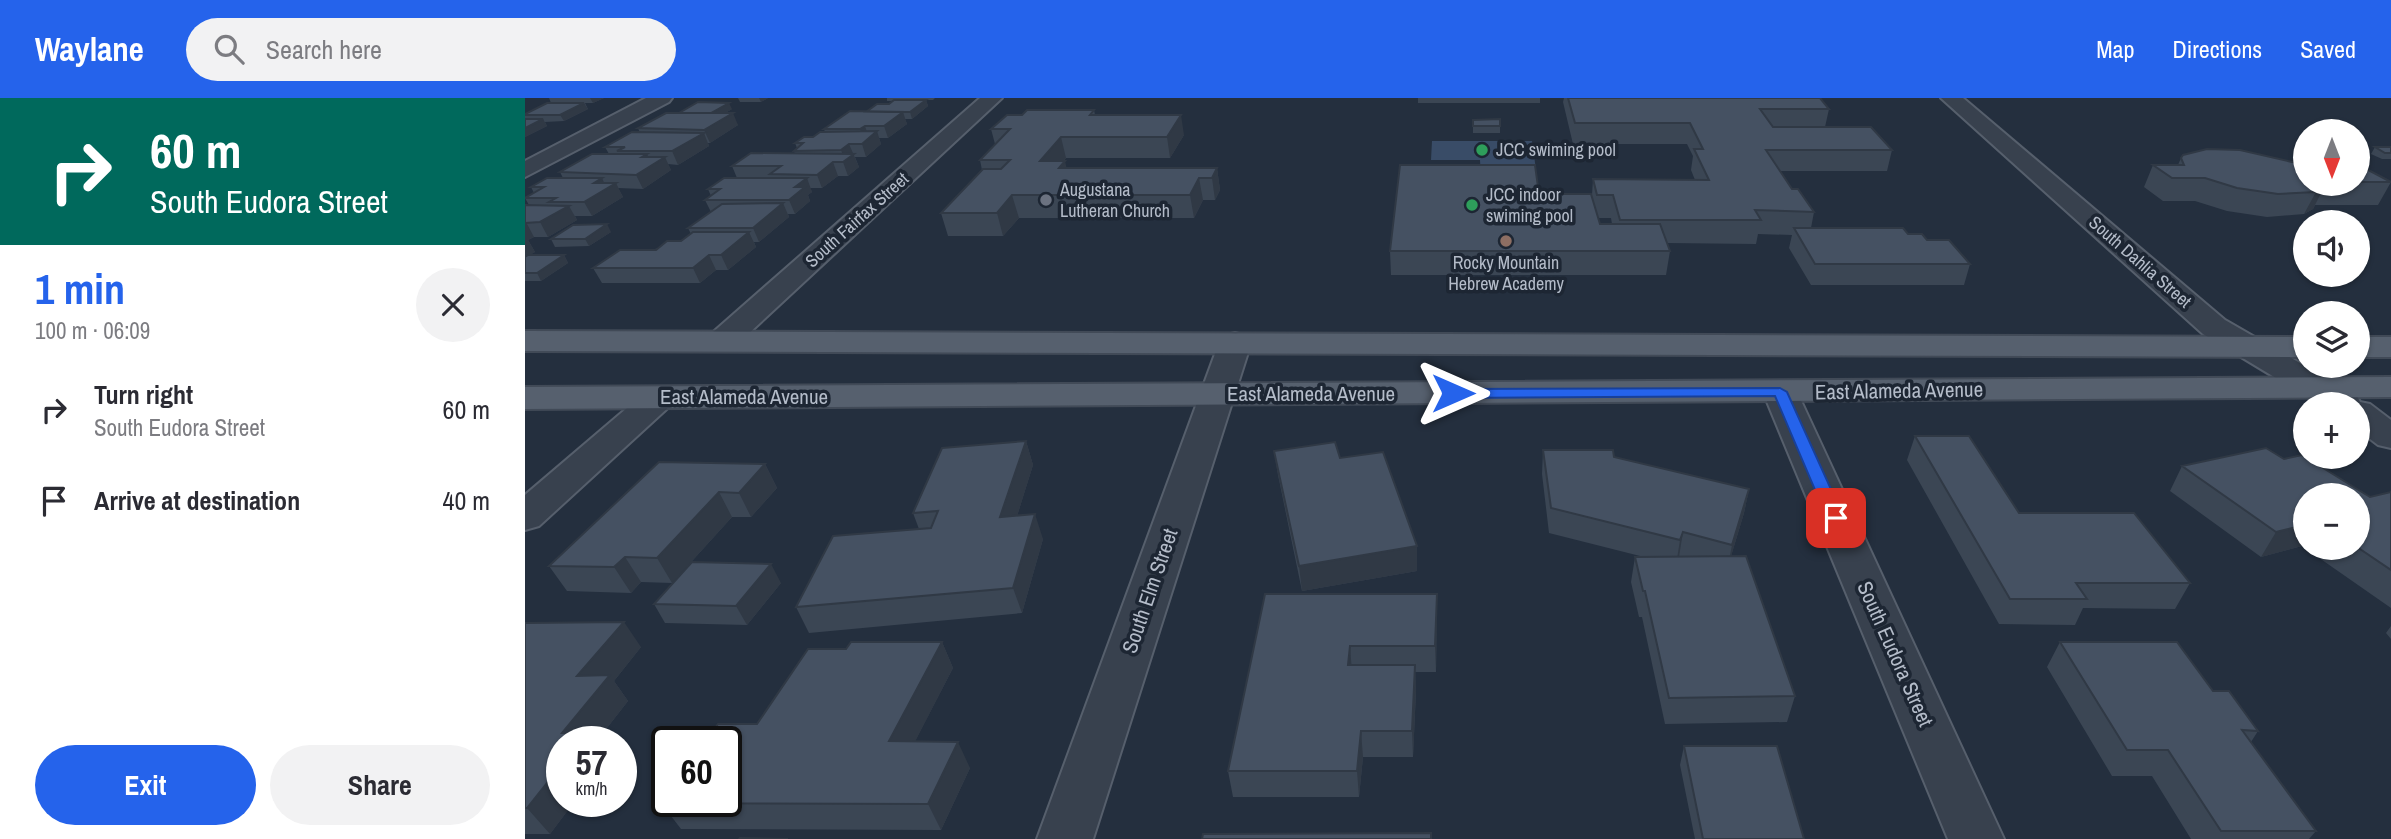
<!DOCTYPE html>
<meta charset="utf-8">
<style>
:root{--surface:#fff;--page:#f2f2f3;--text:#2b2b33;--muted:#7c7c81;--accent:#2563eb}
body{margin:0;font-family:"Archivo Narrow",sans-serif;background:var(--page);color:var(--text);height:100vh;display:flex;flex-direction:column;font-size:26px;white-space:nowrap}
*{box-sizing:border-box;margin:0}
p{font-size:23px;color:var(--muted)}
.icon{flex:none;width:38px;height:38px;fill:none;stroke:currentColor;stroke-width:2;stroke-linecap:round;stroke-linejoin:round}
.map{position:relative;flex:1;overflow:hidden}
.sheet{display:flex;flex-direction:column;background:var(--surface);width:525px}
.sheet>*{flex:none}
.hud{background:#00695c;color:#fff;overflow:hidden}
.needle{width:46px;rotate:180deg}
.tools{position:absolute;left:1768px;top:21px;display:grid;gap:14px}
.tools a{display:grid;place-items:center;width:77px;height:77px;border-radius:50%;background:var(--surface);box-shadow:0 2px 5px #0004;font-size:35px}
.speed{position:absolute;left:21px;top:628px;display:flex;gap:14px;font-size:35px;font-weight:700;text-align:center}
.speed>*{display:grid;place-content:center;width:91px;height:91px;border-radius:50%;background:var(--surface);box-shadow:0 2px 5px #0004;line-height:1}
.speed small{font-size:18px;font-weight:400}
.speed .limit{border:4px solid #111;border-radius:10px;background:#fff;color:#111}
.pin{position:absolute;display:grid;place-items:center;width:60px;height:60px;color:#fff;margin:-30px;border-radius:14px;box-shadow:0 4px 10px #0006}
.me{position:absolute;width:77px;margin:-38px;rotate:90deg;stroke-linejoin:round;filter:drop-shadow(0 0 5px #0008)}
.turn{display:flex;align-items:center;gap:24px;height:147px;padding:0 35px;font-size:32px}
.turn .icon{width:91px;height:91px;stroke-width:2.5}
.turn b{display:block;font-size:49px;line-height:60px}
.round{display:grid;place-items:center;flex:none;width:74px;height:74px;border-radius:37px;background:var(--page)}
.overview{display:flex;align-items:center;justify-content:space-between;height:119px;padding:0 35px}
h1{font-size:42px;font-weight:700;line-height:52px;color:var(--accent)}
.primary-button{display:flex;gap:14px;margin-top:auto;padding:14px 35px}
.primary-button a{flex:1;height:80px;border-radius:42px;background:var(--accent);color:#fff;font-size:28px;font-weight:700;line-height:80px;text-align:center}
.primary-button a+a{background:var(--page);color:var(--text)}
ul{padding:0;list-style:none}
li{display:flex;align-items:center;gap:21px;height:91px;padding:0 35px}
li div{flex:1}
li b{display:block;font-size:26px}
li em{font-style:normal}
header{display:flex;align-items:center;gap:42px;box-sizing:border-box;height:98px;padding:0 35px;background:var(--accent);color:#fff}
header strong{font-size:33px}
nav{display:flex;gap:38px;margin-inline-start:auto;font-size:24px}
.search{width:490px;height:63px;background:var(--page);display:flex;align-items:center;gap:18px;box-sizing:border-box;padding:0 24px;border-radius:38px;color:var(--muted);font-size:26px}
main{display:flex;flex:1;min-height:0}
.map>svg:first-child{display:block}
.water{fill:#394c67}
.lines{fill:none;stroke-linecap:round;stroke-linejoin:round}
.minor-casing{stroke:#565f6c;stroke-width:4}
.major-casing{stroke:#414a57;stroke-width:4}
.minor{fill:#38414e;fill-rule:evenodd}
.major{fill:#56606e;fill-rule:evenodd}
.wall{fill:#3b4654;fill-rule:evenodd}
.shaded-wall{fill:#303945}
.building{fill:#455162;stroke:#303945;stroke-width:2}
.route{fill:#2563eb;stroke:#184099;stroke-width:2}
.leisure-dot{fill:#2e9e5b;stroke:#1d2633;stroke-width:2.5}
.worship-dot{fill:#6b7280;stroke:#1d2633;stroke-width:2.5}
.education-dot{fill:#8d6e63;stroke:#1d2633;stroke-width:2.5}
.labels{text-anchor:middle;stroke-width:7;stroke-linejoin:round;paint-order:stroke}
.far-poi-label{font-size:18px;fill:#b4bcc9;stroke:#1d2633;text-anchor:start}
.far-street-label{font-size:18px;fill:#b4bcc9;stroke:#1d2633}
.street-label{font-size:21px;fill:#b4bcc9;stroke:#1d2633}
</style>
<header>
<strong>Waylane</strong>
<div class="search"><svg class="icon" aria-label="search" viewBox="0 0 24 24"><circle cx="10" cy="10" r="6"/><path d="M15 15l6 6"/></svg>Search here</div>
<nav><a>Map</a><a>Directions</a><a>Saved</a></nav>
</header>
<main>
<section class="sheet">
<div class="hud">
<div class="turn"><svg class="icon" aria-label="right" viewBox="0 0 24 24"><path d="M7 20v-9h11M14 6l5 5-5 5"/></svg><div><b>60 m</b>South Eudora Street</div></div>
</div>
<div class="overview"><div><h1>1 min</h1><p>100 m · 06:09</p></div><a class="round"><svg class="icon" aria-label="close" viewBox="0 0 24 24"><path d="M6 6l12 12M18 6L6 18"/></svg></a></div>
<ul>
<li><svg class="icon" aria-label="right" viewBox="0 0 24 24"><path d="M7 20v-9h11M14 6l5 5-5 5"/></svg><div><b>Turn right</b><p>South Eudora Street</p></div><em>60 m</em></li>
<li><svg class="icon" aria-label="arrive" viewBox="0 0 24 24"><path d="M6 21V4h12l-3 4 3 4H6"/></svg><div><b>Arrive at destination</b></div><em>40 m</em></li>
</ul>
<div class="primary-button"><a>Exit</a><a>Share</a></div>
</section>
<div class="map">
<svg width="1866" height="741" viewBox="0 0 1866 741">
<rect width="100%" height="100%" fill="#242f3e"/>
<!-- water -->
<path class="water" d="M 907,43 L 1007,43 L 1012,79 L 956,79 L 955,62 L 906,62 Z"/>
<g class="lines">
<defs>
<path id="minor" d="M 121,0 L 147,0 L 144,4 L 0,79 L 0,63 Z
M 455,0 L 477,0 L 208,250 L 197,253 L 186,250 L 181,243 L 186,236 Z
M 1416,0 L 1438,0 L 1700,222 L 1832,298 L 1835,304 L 1845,306 L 1866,322 L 1866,350 L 1853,347 L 1832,331 L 1832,306 L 1794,306 L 1678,236 Z
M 710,235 L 721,238 L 726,245 L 568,741 L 512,741 L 694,245 L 699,238 Z
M 1255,284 L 1267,287 L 1272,294 L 1479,741 L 1423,741 L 1238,294 L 1243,287 Z
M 134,289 L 146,293 L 152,300 L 146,307 L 14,428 L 0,432 L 0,397 L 122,293 Z"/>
<path id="major" d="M 0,233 L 1780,239 L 1780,259 L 0,253 Z
M 1832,239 L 1866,239 L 1866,259 L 1832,259 Z
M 1866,279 L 1866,299 L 0,311 L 0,289 Z"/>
</defs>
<!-- minor casing -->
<use href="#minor" class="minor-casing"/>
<!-- major casing -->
<use href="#major" class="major-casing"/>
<!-- minor -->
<use href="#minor" class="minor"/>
<!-- major -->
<use href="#major" class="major"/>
</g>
<!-- wall -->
<path class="wall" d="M 24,0 L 79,0 L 68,5 L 60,5 L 63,11 L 39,23 L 20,24 L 22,28 L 0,39 L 0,17 L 26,5 Z
M 213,0 L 243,0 L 236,4 L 215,4 Z
M 362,0 L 410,0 L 408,2 L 401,2 L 403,8 L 387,21 L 380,21 L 382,26 L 363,40 L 354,40 L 356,46 L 341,59 L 330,59 L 334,69 L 323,78 L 313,78 L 297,90 L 285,90 L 287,94 L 283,97 L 285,103 L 270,116 L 263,116 L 264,119 L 234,144 L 229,144 L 231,149 L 203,172 L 191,172 L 175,185 L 77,185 L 68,170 L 156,143 L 166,136 L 163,130 L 186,114 L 180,102 L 186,98 L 183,91 L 212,80 L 207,68 L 270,56 L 269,53 L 272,50 L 270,45 L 300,34 L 299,31 L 341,14 L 364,6 L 368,3 L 362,3 Z
M 893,0 L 1015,0 L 1015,5 L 893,5 Z
M 1039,0 L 1295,0 L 1304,11 L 1300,29 L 1367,52 L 1362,73 L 1255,73 L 1267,91 L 1289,114 L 1286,130 L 1383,136 L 1402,142 L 1445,166 L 1439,187 L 1286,187 L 1264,150 L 1267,137 L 1233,136 L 1231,146 L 1142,145 L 1145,153 L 1141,177 L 866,177 L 865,153 L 1014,96 L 1067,97 L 1068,81 L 1170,82 L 1166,72 L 1168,58 L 1162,46 L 1048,46 L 1038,4 ZM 1073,120 L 1086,120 L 1087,126 L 1075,126 Z
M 207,11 L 200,15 L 213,27 L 185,45 L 183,45 L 184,48 L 153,67 L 143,66 L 146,72 L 118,91 L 93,90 L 98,99 L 67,118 L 50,118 L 52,122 L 23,139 L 9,139 L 3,142 L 10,154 L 4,157 L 39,157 L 43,165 L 16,183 L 0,183 L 0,107 L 4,107 L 0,100 L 9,95 L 6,89 L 38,80 L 35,74 L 84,56 L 80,49 L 115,35 L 113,30 L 154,15 Z
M 569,12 L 570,17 L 659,37 L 645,60 L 541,60 L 539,63 L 541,70 L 692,70 L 695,92 L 690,102 L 678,102 L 669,120 L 494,120 L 478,138 L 423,138 L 416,115 L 457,72 L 455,62 L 470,46 L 466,31 L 497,17 Z
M 948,22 L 975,28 L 975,35 L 948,35 Z
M 1850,49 L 1866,49 L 1866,61 L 1857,61 L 1846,56 Z
M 1656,60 L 1780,86 L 1832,86 L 1832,66 L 1866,84 L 1853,107 L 1790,107 L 1788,111 L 1779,116 L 1742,119 L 1702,113 L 1670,103 L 1638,103 L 1619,89 L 1628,67 L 1653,67 Z
M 86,134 L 64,148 L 30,149 L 26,141 Z
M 1390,338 L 1494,415 L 1665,485 L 1650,511 L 1558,510 L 1550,527 L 1474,526 L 1382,362 Z
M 501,343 L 508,367 L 492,418 L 518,441 L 497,515 L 284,535 L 271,509 L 394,431 L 388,415 Z
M 1018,352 L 1089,359 L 1224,391 L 1219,415 L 1206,458 L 1270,598 L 1262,624 L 1140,626 L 1117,519 L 1114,519 L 1106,484 L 1110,459 L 1119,459 L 1024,435 L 1017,376 Z
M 749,353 L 815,360 L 892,448 L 892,473 L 777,493 L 753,377 Z
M 240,366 L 252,390 L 226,419 L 207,419 L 147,485 L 116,484 L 106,495 L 42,493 L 24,468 Z
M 1657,368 L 1845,399 L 1866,394 L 1866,510 L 1777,448 L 1736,459 L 1645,393 ZM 1780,397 L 1832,450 L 1780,450 Z
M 256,485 L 222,527 L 140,525 L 129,506 Z
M 740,496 L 912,496 L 911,574 L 890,574 L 891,593 L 888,659 L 838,659 L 834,699 L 708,699 L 703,673 Z
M 0,525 L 116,549 L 89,583 L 103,603 L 71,644 L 37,644 L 37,704 L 49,704 L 25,736 L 0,736 Z
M 1866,528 L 1866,541 L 1861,535 Z
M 417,544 L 428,570 L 390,643 L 445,670 L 416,732 L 156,731 L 136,705 L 321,551 Z
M 1535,544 L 1688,593 L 1733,633 L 1726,644 L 1791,733 L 1784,741 L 1666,741 L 1627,678 L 1587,678 L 1522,569 Z
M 1159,648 L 1279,741 L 1170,741 L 1155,667 Z"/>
<!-- shaded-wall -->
<path class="shaded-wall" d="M 65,0 L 79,0 L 68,5 Z
M 234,0 L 243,0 L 236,4 Z
M 401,2 L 403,8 L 387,21 L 385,14 Z
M 59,5 L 63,11 L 39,23 L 35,17 Z
M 204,5 L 207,11 L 185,24 L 182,17 Z
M 378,14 L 382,26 L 363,40 L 359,28 Z
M 208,15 L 213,27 L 185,45 L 179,32 Z
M 656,17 L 659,37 L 645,60 L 642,39 Z
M 18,21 L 22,28 L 0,39 L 0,30 Z
M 340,28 L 344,40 L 352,33 L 356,46 L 341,59 L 337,46 L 339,44 L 335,31 Z
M 179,35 L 184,48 L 153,67 L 147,53 Z
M 536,39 L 541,60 L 521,85 L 515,63 Z
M 324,46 L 334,69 L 323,78 L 318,64 L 320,63 L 316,52 Z
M 122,56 L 127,67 L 140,59 L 146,72 L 118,91 L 111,77 L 117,59 Z
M 540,63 L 545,85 L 534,70 Z
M 308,64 L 313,78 L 297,90 L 292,77 Z
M 692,70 L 695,92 L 690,102 L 687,80 Z
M 77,80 L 82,91 L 91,85 L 98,99 L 67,118 L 59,104 L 69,85 Z
M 282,80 L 287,94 L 283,97 L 285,103 L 270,116 L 264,102 L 270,89 Z
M 674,80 L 678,102 L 669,120 L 665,97 Z
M 1799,89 L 1788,111 L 1779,116 L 1791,94 Z
M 487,97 L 494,120 L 478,138 L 472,115 Z
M 258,105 L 264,119 L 234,144 L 228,130 Z
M 44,108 L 52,122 L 23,139 L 15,124 Z
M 1,124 L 9,139 L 3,142 L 10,154 L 0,160 L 0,125 Z
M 82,126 L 86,134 L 64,148 L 60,141 Z
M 224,134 L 231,149 L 203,172 L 196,157 Z
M 39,157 L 43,165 L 16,183 L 12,175 Z
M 184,157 L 191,172 L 175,185 L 168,170 Z
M 501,343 L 508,367 L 484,444 L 475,419 Z
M 240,366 L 252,390 L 226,419 L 214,395 Z
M 1224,391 L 1219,415 L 1202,472 L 1207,447 Z
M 194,394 L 207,419 L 147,485 L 132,460 Z
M 510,416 L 518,441 L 497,515 L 488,490 Z
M 1780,427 L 1780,444 L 1777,448 L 1736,459 L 1751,434 Z
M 1158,434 L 1154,459 L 1151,467 L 1155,442 Z
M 892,448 L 892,473 L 777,493 L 774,468 Z
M 100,459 L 116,484 L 106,495 L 89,469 Z
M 246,466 L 256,485 L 222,527 L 211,508 Z
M 912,496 L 912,521 L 911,574 L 910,548 Z
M 99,524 L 116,549 L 89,583 L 103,603 L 71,644 L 44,644 L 37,635 L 52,578 Z
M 417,544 L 428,570 L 377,669 L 364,643 Z
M 825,548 L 827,574 L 823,567 Z
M 890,567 L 891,593 L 888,659 L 887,633 Z
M 836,633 L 838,659 L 834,699 L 832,673 Z
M 433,644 L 445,670 L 416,732 L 403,706 Z
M 37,666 L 37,704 L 49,704 L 25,736 L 2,710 Z"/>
<!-- building -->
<path class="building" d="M 1043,0 L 1295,0 L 1304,11 L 1235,11 L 1248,29 L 1346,29 L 1367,52 L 1241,52 L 1267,91 L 1273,91 L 1289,114 L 1230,112 L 1236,122 L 1095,122 L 1088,97 L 1072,97 L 1068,81 L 1184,82 L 1169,51 L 1178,51 L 1165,25 L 1050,25 Z
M 369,2 L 401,2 L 385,14 L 341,14 L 352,6 L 364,6 Z
M 173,4 L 204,5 L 186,15 L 154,15 Z
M 22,5 L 59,5 L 35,17 L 0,17 L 0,16 Z
M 502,12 L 569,12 L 565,17 L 656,17 L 642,39 L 536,39 L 515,63 L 540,63 L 534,70 L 692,70 L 687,80 L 674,80 L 665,97 L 487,97 L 472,115 L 416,115 L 458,71 L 476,71 L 485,62 L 455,62 L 485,31 L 466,31 L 482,17 L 497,17 Z
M 325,13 L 378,14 L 359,28 L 340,28 L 335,31 L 299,31 Z
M 141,15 L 208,15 L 179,32 L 113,30 Z
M 0,21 L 18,21 L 0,30 Z
M 975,21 L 975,28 L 948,28 L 948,22 Z
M 352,33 L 337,46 L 324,46 L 316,52 L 269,53 L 278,45 L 270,45 L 279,39 L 288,39 L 295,34 Z
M 107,34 L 179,35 L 147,53 L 92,53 L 100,49 L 80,49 Z
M 1850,49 L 1866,49 L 1866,55 L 1860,55 Z
M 1682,51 L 1715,52 L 1767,64 L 1780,64 L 1780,86 L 1799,86 L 1799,89 L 1791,94 L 1753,96 L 1712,90 L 1680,80 L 1647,80 L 1628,67 L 1659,67 L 1656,60 L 1658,57 Z
M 226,55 L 329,56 L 318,64 L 308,64 L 292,77 L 245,76 L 256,68 L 207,68 Z
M 67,56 L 122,56 L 117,59 L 140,59 L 111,77 L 35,74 Z
M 1832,66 L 1866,84 L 1832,84 Z
M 875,67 L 1010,67 L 1014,96 L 1066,96 L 1075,126 L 1135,126 L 1145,153 L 865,153 Z
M 22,80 L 77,80 L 69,85 L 91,85 L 59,104 L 24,104 L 31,100 L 0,100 L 19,89 L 6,89 Z
M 199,80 L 282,80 L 270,89 L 280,89 L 264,102 L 180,102 L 195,91 L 183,91 Z
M 258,105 L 228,130 L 163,130 L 197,106 Z
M 0,107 L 44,108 L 15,124 L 0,125 Z
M 82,126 L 60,141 L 26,141 L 48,127 Z
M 1269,130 L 1378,130 L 1383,136 L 1397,136 L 1402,142 L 1424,142 L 1445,166 L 1290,166 Z
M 168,134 L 224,134 L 196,157 L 184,157 L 168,170 L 68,170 L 95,152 L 131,152 L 142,143 L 156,143 Z
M 3,157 L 39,157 L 12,175 L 0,175 L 0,159 Z
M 1390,338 L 1444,338 L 1494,415 L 1609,415 L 1665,485 L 1551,485 L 1562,501 L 1485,501 Z
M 501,343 L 475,419 L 510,416 L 488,490 L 271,509 L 308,438 L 406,430 L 413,413 L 388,415 L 417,350 Z
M 810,344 L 815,360 L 858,354 L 892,448 L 774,468 L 749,353 Z
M 1741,350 L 1759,361 L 1777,357 L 1845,399 L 1866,394 L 1866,472 L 1832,449 L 1832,397 L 1780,397 L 1780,427 L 1751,434 L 1657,368 Z
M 1018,352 L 1088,352 L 1089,359 L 1224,391 L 1207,447 L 1158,434 L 1155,442 L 1026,410 Z
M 134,364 L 240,366 L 214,395 L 194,394 L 132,460 L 100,459 L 89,469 L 24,468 Z
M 1221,458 L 1270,598 L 1144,600 L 1120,493 L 1118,493 L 1110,459 Z
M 167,464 L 246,466 L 211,508 L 129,506 Z
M 740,496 L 912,496 L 910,548 L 825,548 L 823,567 L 890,567 L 887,633 L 836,633 L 832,673 L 703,673 Z
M 99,524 L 52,578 L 85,577 L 37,635 L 61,635 L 54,644 L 37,644 L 37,666 L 2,710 L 0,710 L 0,525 Z
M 326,544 L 417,544 L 364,643 L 433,644 L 403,706 L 136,705 L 142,697 L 142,704 L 201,704 L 201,644 L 180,644 L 193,626 L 232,626 L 283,551 L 321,551 Z
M 1535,544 L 1652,544 L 1688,593 L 1704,593 L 1733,633 L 1717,632 L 1791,733 L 1696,733 L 1643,652 L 1602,652 Z
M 1159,648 L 1252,648 L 1279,741 L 1178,741 Z
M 906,735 L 906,741 L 677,741 L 678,736 Z
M 215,740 L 263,741 L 214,741 Z"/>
<!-- route -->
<path class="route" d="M 1255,290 L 1262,294 L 1319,420 L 1317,424 L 1311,426 L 1302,420 L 1250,298 L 928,300 L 920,295 L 928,291 Z"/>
<!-- markers -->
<g class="leisure-dot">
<circle cx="957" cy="52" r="7"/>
<circle cx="947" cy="107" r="7"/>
</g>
<circle class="worship-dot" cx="521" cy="102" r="7"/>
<circle class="education-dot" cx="981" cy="143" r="7"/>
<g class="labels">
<!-- far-poi labels -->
<g class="far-poi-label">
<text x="971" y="58">JCC swiming pool</text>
<text x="535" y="98">Augustana<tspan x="535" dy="21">Lutheran Church</tspan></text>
<text x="961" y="103">JCC indoor<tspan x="961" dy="21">swiming pool</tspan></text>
<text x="981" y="171" text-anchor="middle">Rocky Mountain<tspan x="981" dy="21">Hebrew Academy</tspan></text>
</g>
<!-- far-street labels -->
<g class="far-street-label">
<text transform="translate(332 122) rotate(-42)" y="6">South Fairfax Street</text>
<text transform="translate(1615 164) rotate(41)" y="6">South Dahlia Street</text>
</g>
<!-- street labels -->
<g class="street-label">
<text transform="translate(1374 293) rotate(-1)" y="7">East Alameda Avenue</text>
<text x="786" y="303">East Alameda Avenue</text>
<text x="219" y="306">East Alameda Avenue</text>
<text transform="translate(625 493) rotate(-71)" y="7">South Elm Street</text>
<text transform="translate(1370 556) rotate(66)" y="7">South Eudora Street</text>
</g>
</g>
</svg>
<div class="tools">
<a><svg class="needle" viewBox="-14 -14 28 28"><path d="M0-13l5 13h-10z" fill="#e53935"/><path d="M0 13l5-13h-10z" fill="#7c7c81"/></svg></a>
<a><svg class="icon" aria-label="sound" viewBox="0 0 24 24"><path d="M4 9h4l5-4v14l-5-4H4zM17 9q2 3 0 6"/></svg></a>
<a><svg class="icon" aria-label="layers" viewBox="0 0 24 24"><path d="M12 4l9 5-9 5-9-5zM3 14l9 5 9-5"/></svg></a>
<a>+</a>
<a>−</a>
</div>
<div class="speed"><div>57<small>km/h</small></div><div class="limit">60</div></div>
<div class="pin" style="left:1311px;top:420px;background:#d93025"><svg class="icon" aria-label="arrive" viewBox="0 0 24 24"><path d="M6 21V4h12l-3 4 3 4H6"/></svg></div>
<svg class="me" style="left:928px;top:295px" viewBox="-20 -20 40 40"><path d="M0-17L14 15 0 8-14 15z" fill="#2563eb" stroke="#fff" stroke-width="4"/></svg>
</div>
</main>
